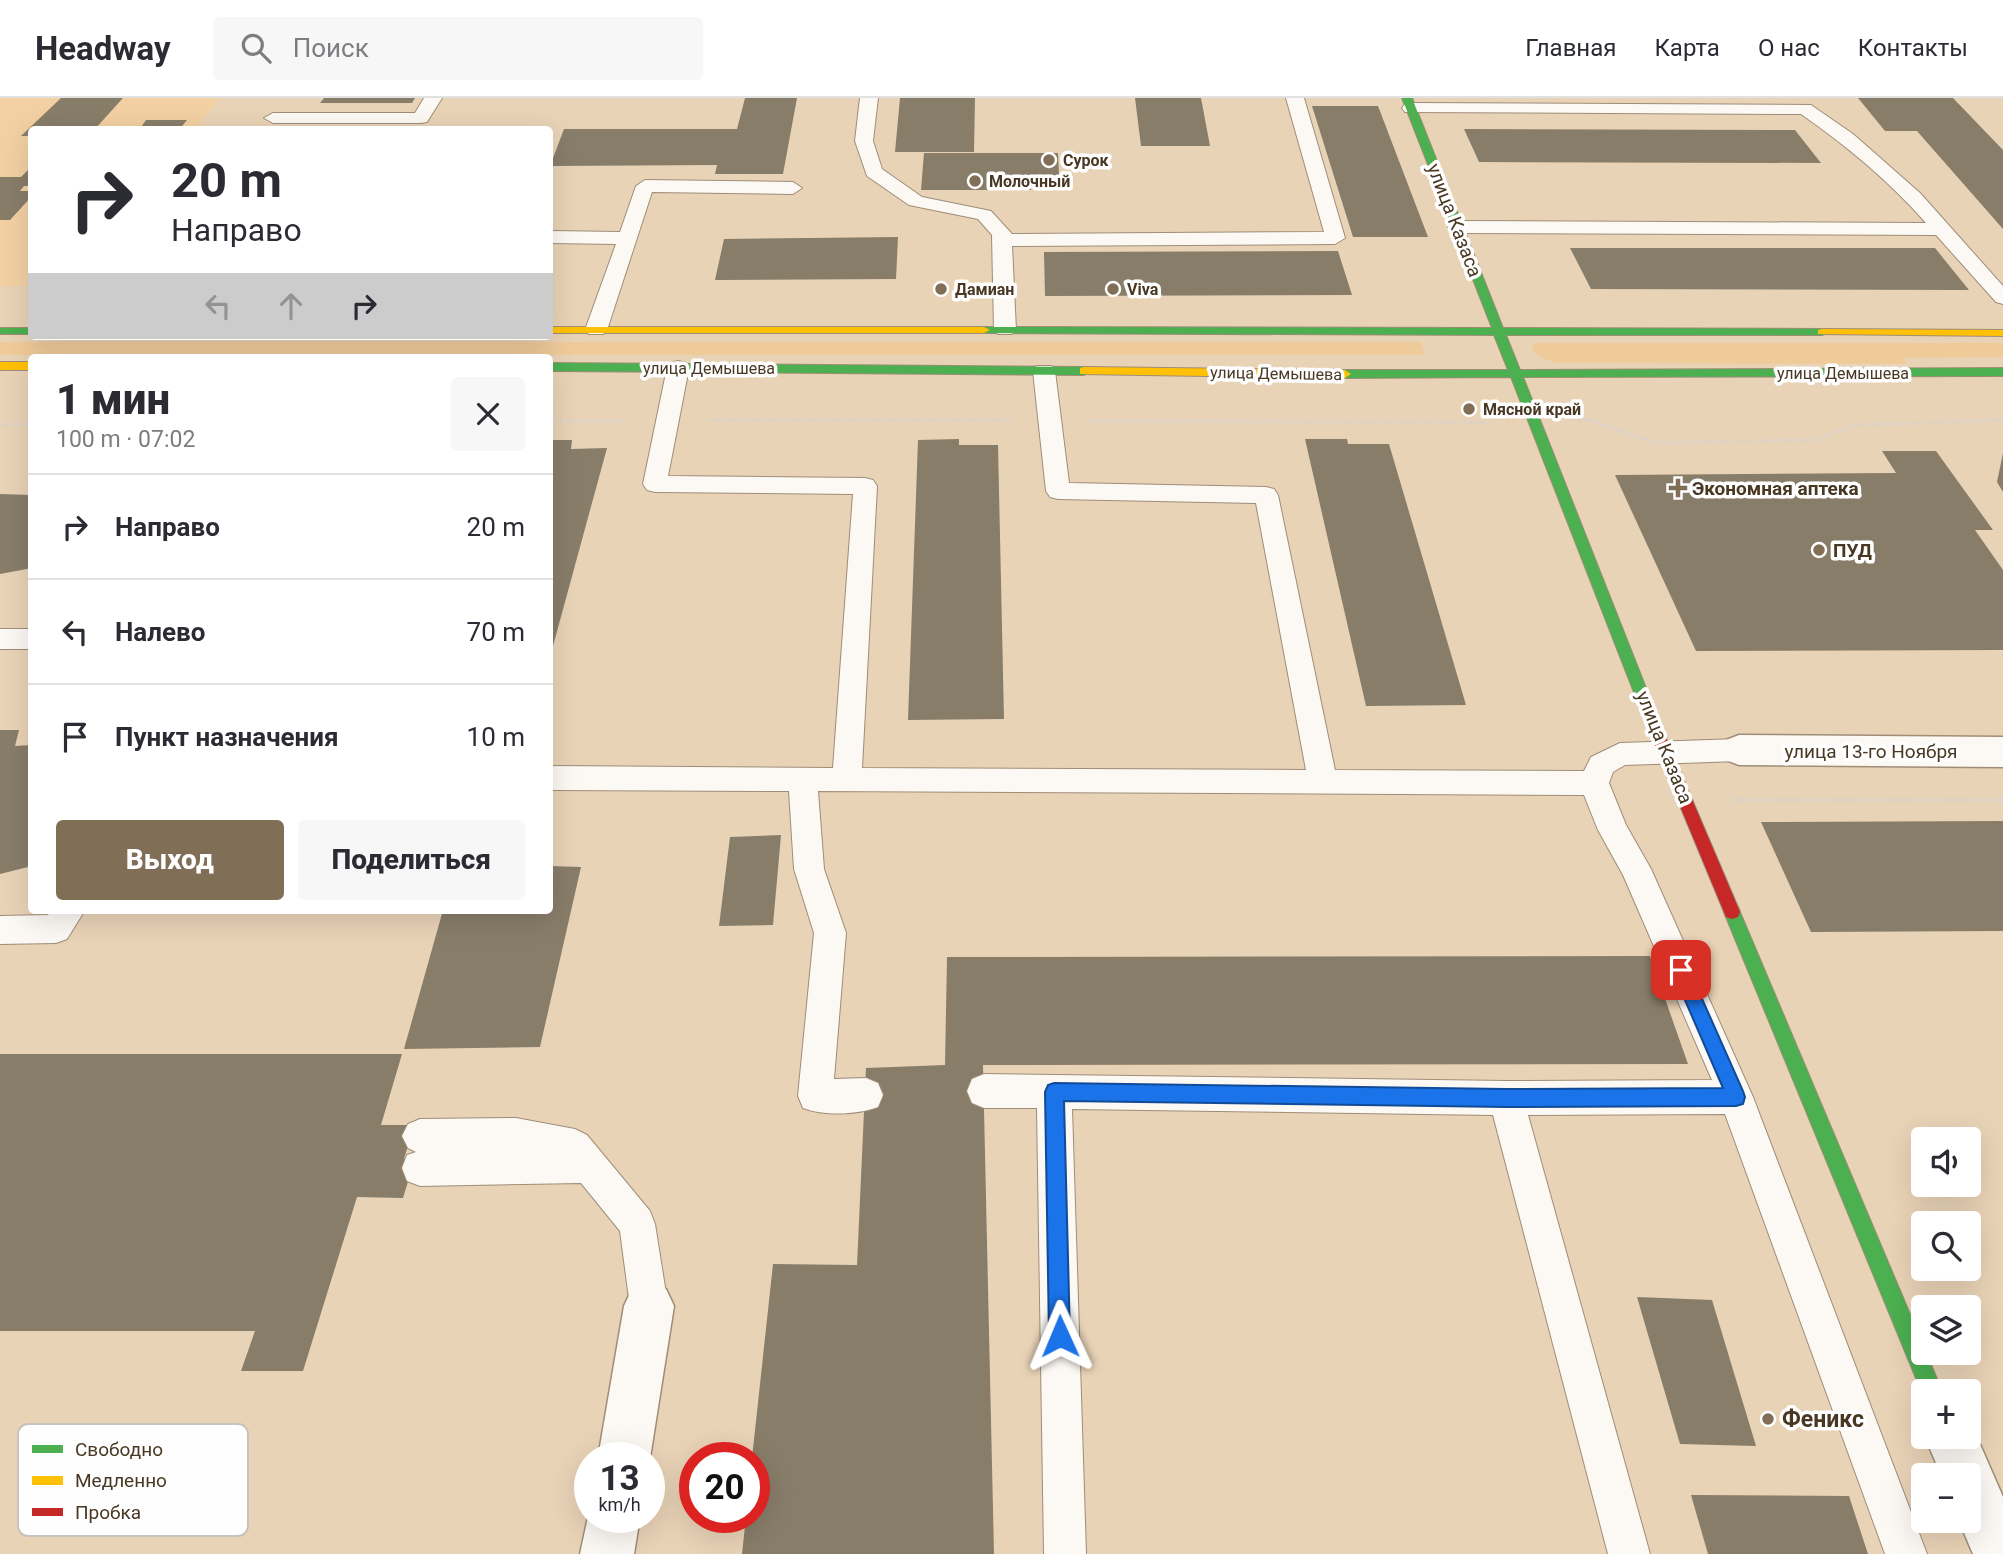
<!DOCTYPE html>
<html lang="ru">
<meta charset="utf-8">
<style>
:root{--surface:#fff;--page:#f7f7f7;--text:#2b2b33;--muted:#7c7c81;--line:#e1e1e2;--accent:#806e57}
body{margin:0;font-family:Roboto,sans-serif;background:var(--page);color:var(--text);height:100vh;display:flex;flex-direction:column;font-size:26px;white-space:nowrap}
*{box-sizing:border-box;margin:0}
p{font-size:23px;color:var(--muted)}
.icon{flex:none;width:38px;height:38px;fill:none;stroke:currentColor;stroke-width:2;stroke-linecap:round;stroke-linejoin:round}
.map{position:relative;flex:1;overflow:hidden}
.drawer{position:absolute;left:28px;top:256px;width:525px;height:560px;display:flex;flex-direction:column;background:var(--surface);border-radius:7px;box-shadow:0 7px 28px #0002}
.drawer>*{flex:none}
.hud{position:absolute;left:28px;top:28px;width:525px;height:214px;border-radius:7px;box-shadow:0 7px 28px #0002;background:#fff;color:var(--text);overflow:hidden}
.controls{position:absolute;left:1911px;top:1029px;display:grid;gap:14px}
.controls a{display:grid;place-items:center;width:70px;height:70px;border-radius:7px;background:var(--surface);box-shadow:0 7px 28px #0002;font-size:35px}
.speed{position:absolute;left:574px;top:1344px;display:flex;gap:14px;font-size:35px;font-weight:700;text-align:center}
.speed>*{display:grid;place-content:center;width:91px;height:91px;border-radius:50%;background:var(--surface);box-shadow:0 7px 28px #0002;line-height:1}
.speed small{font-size:18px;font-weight:400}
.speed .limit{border:10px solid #d22;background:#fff;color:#111}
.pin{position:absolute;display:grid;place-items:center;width:60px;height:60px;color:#fff;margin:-30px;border-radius:14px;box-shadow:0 4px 10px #0006}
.me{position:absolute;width:77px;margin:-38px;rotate:359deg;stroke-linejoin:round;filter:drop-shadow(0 0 5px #0008)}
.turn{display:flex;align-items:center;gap:24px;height:147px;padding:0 28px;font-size:32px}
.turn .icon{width:91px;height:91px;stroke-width:2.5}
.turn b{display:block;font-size:49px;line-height:60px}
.lanes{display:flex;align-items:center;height:66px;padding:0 28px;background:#0003;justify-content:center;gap:35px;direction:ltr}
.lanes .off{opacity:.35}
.round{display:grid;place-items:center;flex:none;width:74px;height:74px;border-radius:7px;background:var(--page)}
.headline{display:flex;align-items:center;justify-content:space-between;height:119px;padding:0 28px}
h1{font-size:42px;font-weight:800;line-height:52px}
.primary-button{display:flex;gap:14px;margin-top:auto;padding:14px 28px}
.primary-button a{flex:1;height:80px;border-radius:7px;background:var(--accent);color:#fff;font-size:28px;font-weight:800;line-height:80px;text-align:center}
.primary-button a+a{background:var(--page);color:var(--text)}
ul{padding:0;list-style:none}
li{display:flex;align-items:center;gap:21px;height:105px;padding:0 28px;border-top:2px solid var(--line)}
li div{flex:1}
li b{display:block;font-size:26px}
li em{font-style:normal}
header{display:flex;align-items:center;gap:42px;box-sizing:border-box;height:98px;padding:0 35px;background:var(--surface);border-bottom:2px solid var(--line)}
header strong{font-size:33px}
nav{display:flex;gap:38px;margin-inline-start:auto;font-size:24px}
.search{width:490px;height:63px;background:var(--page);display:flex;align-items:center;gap:18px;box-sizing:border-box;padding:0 24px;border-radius:7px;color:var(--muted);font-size:26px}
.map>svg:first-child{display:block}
.built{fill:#f2d0a3}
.green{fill:#f0cb9a}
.building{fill:#887d69}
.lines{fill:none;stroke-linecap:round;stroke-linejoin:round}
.lane-casing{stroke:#9e8d77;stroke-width:2}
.street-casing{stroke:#9e8d77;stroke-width:3}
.fast-casing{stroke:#9e8d77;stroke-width:2}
.slow-casing{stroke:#9e8d77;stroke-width:2}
.jam-casing{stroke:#9e8d77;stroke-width:2}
.path-far1{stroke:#d9d2ca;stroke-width:3.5;stroke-dasharray:2.5 2.5;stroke-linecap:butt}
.path{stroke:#d9d2ca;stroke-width:4.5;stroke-dasharray:3.5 3.5;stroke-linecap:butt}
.lane{fill:#fcf8f4;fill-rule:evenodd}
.street{fill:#fcf8f4;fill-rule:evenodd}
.fast{fill:#4caf50;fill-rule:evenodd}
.slow{fill:#ffc107;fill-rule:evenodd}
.jam{fill:#c62828;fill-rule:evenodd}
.route{fill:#1a73e8;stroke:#114b97;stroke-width:2}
.poi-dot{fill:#806e57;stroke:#fefefe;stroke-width:2.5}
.labels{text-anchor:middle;stroke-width:7;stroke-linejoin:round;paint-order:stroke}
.far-poi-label{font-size:16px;font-weight:bold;fill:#483823;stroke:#fefefe;text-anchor:start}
.far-street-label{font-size:16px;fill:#483823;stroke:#fefefe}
.street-label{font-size:19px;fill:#483823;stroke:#fefefe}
.poi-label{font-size:19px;font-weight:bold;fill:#483823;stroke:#fefefe;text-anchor:start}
.near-poi-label{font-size:23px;font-weight:bold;fill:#483823;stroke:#fefefe;text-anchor:start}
.key{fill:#fefefe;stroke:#c7c3bc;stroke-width:2}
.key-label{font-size:19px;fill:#483823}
</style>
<header>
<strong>Headway</strong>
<div class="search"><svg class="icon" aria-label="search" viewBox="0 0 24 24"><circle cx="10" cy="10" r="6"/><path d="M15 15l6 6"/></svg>Поиск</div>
<nav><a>Главная</a><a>Карта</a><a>О нас</a><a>Контакты</a></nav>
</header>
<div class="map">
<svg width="2003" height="1456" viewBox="0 0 2003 1456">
<rect width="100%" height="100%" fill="#e9d3b7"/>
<!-- built -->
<path class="built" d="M 0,0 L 220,0 L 196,31 L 32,32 L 31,188 L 0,188 Z"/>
<!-- green -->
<path class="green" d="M 0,244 L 1421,244 L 1425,257 L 0,257 Z
M 1532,245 L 2003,245 L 2003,259 L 1904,260 L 1906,266 L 1556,265 L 1544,261 L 1533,253 Z"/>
<!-- building -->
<path class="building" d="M 61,0 L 123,0 L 94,32 L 32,32 L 32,38 L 21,38 Z
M 324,0 L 415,0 L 412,5 L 320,5 Z
M 745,0 L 797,0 L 783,76 L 715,76 L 717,67 L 550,68 L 564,31 L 737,31 Z
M 900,0 L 975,0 L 974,54 L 895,54 Z
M 1135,0 L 1201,0 L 1210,48 L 1141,48 Z
M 1858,0 L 1953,0 L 2003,52 L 2003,131 L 1917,33 L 1885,33 Z
M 1312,8 L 1378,8 L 1428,139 L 1353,139 Z
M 146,22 L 187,22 L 179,32 L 139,32 Z
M 312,28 L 389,28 L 387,32 L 310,32 Z
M 1464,31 L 1795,32 L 1821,65 L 1479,64 Z
M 924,55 L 1058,55 L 1059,77 L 1030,77 L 1031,92 L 921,92 Z
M 32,68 L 32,88 L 24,88 L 20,93 L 32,93 L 32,98 L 10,122 L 0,122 L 0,79 L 21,79 Z
M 898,139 L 896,181 L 715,182 L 724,141 Z
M 1570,150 L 1935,150 L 1969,192 L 1591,191 Z
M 1338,153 L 1352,197 L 1045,198 L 1044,154 Z
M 959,341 L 959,347 L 998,347 L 1004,621 L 908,622 L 918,342 Z
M 1305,341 L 1347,341 L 1348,346 L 1389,346 L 1466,607 L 1366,608 Z
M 550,342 L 572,342 L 571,351 L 607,350 L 550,559 Z
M 1882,353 L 1936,353 L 1993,432 L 1975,432 L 2003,472 L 2003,552 L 1696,553 L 1615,377 L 1896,375 Z
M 2003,355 L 2003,394 L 1997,384 Z
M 0,396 L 32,397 L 32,470 L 0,476 Z
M 0,632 L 19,632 L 15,648 L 32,647 L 32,768 L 0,776 Z
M 2003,723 L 2003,833 L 1811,834 L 1761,724 Z
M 781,737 L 773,827 L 719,828 L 730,739 Z
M 550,768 L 581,769 L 540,949 L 404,951 L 443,812 L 550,812 Z
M 1650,858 L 1688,966 L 983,967 L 994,1456 L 742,1456 L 746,1419 L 754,1419 L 752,1360 L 773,1166 L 857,1167 L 866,970 L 945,967 L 947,859 Z
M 0,956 L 402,956 L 381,1027 L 414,1027 L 404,1061 L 415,1061 L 403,1100 L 357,1099 L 303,1273 L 241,1273 L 255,1233 L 0,1233 Z
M 1637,1199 L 1712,1202 L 1756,1348 L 1680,1346 Z
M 1691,1397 L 1849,1398 L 1868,1456 L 1708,1456 Z"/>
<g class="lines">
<defs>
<path id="lane" d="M 424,0 L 442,0 L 427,24 L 421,25 L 273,25 L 264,20 L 273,15 L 415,15 Z
M 860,0 L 878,0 L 873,43 L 882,71 L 922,99 L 991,113 L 1012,136 L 1324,134 L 1286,0 L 1304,0 L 1345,140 L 1335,146 L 1012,148 L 1016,232 L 1012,236 L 998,236 L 994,232 L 992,137 L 978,121 L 909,107 L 867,78 L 855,43 Z
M 1411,5 L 1811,7 L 1853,36 L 1920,95 L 2003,188 L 2003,206 L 1996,204 L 1936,137 L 1458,135 L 1448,129 L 1458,123 L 1926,125 C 1889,83 1847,48 1801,16 L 1405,14 L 1402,10 L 1405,6 Z
M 645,82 L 793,84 L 802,90 L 793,96 L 652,94 L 607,232 L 603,236 L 589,236 L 585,232 L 616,146 L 550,145 L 550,133 L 620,134 L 636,88 Z
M 678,263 L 686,265 L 689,270 L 668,378 L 865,380 L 873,382 L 877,388 L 862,670 L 1306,672 L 1256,405 L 1058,401 L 1050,399 L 1046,393 L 1033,273 L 1036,268 L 1052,268 L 1055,273 L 1069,385 L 1266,389 L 1274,391 L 1278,397 L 1335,672 L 1584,673 L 1591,659 L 1620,645 L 1739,641 L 1749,644 L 1753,652 L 1749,660 L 1739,663 L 1625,667 L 1613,674 L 1609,685 L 1626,727 L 1651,771 L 1753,999 L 1927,1456 L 1885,1456 L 1725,1016 L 1528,1017 L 1650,1456 L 1608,1456 L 1493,1017 L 1072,1011 L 1086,1456 L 1044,1456 L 1037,1010 L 984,1010 L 972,1005 L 967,993 L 972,981 L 984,976 L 1506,983 L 1712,982 L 1623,777 L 1598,732 L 1584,697 L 818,693 L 824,771 L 846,835 L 834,981 L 866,980 L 878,985 L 883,997 L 878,1009 C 857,1017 824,1018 803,1010 L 798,998 L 814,835 L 794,771 L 789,693 L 550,692 L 550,668 L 833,670 L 853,396 L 655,394 L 647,392 L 643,386 L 667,270 L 670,265 Z
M 0,531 L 32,531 L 32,551 L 0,551 Z
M 51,812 L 85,812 L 67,841 L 56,845 L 0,846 L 0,818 L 48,817 Z
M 516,1020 L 575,1031 L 587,1037 L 650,1113 L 655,1126 L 668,1208 L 662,1221 L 649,1227 L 636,1221 L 630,1208 L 620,1133 L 581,1085 L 420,1088 L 407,1083 L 402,1070 L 407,1057 L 416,1054 L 408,1050 L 402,1038 L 408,1026 L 420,1021 Z"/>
<path id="street" d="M 1739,637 L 2003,639 L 2003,669 L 1739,667 L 1726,662 L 1721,652 L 1726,642 Z
M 649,1183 L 666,1191 L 674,1208 L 650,1360 L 649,1363 L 649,1360 L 598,1360 L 624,1208 L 632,1191 Z
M 1969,1321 L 2003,1399 L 2003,1456 L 1973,1456 L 1959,1423 L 1969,1423 L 1969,1377 L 1941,1377 L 1925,1339 L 1969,1339 Z
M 590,1410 L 590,1419 L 640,1419 L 634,1456 L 580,1456 Z"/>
<path id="fast" d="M 1402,0 L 1412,0 L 1503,230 L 1822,231 L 1828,234 L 1822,237 L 1506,237 L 1520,272 L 2003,270 L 2003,278 L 1523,279 L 1665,638 L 1663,642 L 1658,644 L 1651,638 L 1511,279 L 1345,280 L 1339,276 L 1345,272 L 1508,272 L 1494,237 L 984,235 L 978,232 L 984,229 L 1492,230 Z
M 0,230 L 32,230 L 32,236 L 0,236 Z
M 550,265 L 1084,269 L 1090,273 L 1084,277 L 550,273 Z
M 1732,807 L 1738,809 L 1740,814 L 1923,1247 L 1923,1255 L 1926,1255 L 1942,1293 L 1923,1293 L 1923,1297 L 1724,814 L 1726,809 Z"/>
<path id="slow" d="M 550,229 L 984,229 L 990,232 L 984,235 L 550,235 Z
M 1822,231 L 2003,232 L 2003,238 L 1818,236 L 1818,232 Z
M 0,264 L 32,264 L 32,272 L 0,272 Z
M 1084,269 L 1345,272 L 1351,276 L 1345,280 L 1080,276 L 1080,270 Z"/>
<path id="jam" d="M 1658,632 L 1665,638 L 1740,814 L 1738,819 L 1732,821 L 1726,819 L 1724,814 L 1651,638 Z"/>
</defs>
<!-- lane casing -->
<use href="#lane" class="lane-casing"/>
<!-- street casing -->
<use href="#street" class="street-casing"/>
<!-- fast casing -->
<use href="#fast" class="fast-casing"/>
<!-- slow casing -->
<use href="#slow" class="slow-casing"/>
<!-- jam casing -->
<use href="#jam" class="jam-casing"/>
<!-- path-far1 -->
<path class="path-far1" d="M 708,322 L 1011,322
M 1579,322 L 1590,322 L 1655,345 L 1817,342 L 1854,327 L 2003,322
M 550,323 L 626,323
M 1089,323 L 1490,324
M 0,327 L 32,326"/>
<!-- path -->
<path class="path" d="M 1734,702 L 2003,702"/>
<!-- lane -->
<use href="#lane" class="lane"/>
<!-- street -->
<use href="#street" class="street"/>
<!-- fast -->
<use href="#fast" class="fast"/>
<!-- slow -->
<use href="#slow" class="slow"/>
<!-- jam -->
<use href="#jam" class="jam"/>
</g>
<!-- route -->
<path class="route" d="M 1681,864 L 1687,867 L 1743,993 L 1745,999 L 1743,1006 L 1736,1008 L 1506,1009 L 1064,1003 L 1070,1238 L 1067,1246 L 1060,1249 L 1052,1246 L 1049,1238 L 1045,994 L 1048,987 L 1054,985 L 1506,991 L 1723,990 L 1672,872 L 1675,867 Z"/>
<!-- markers -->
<g class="poi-dot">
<circle cx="1049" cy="62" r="7"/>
<circle cx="975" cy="83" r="7"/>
<circle cx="941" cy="191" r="7"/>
<circle cx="1113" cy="191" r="7"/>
<circle cx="1469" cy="311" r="7"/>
<path d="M1674.5 379.5h7v7h7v7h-7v7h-7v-7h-7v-7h7z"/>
<circle cx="1819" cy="452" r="7"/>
<circle cx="1768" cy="1321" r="7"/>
</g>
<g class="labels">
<!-- far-poi labels -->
<g class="far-poi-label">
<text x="1063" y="68">Сурок</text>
<text x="989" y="89">Молочный</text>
<text x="955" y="197">Дамиан</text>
<text x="1127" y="197">Viva</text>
<text x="1483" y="317">Мясной край</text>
</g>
<!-- far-street labels -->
<g class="far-street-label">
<text x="709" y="276">улица Демышева</text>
<text transform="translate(1276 275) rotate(1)" y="6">улица Демышева</text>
<text x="1843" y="281">улица Демышева</text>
</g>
<!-- street labels -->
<g class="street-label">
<text transform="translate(1455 122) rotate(69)" y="7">улица Казаса</text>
<text transform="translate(1665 649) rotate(68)" y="7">улица Казаса</text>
<text x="1871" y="660">улица 13-го Ноября</text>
</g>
<!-- poi labels -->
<g class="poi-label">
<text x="1692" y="397">Экономная аптека</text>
<text x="1833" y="459">ПУД</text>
</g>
<!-- near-poi labels -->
<g class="near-poi-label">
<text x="1782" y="1329">Феникс</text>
</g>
</g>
<!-- legend -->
<rect x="18" y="1326" width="230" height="112" rx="10" class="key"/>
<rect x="32" y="1347" width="31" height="8" fill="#4caf50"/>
<rect x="32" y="1378" width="31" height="9" fill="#ffc107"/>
<rect x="32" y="1410" width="31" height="8" fill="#c62828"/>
<g class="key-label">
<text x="75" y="1358">Свободно</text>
<text x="75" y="1389">Медленно</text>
<text x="75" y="1421">Пробка</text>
</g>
</svg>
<div class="controls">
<a><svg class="icon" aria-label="sound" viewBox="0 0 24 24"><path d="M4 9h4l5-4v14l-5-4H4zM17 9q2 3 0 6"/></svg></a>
<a><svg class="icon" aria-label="search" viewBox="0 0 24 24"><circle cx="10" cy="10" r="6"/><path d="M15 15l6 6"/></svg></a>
<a><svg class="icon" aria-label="layers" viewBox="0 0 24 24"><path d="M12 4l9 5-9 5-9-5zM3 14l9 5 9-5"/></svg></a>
<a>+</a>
<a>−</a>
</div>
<div class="speed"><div>13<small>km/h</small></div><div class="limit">20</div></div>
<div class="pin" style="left:1681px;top:872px;background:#d93025"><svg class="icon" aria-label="arrive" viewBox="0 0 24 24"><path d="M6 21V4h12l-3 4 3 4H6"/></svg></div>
<svg class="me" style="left:1060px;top:1238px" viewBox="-20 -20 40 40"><path d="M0-17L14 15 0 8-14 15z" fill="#1a73e8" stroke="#fff" stroke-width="4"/></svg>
<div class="hud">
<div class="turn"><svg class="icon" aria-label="right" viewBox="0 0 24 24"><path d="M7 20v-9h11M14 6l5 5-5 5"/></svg><div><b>20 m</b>Направо</div></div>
<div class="lanes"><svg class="icon off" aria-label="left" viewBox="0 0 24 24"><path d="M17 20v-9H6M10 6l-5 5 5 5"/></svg><svg class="icon off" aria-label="ahead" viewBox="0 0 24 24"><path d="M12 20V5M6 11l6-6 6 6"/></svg><svg class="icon" aria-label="right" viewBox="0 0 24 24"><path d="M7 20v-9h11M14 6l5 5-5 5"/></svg></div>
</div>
<section class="drawer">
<div class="headline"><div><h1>1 мин</h1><p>100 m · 07:02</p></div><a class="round"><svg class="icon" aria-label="close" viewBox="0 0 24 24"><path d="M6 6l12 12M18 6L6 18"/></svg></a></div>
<ul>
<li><svg class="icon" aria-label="right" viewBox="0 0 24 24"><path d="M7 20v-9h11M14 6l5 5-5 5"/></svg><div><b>Направо</b></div><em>20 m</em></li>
<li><svg class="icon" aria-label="left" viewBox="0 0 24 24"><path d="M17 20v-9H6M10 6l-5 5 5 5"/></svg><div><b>Налево</b></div><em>70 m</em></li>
<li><svg class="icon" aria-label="arrive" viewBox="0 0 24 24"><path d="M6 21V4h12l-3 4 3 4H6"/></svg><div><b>Пункт назначения</b></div><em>10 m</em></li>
</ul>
<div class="primary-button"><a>Выход</a><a>Поделиться</a></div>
</section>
</div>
